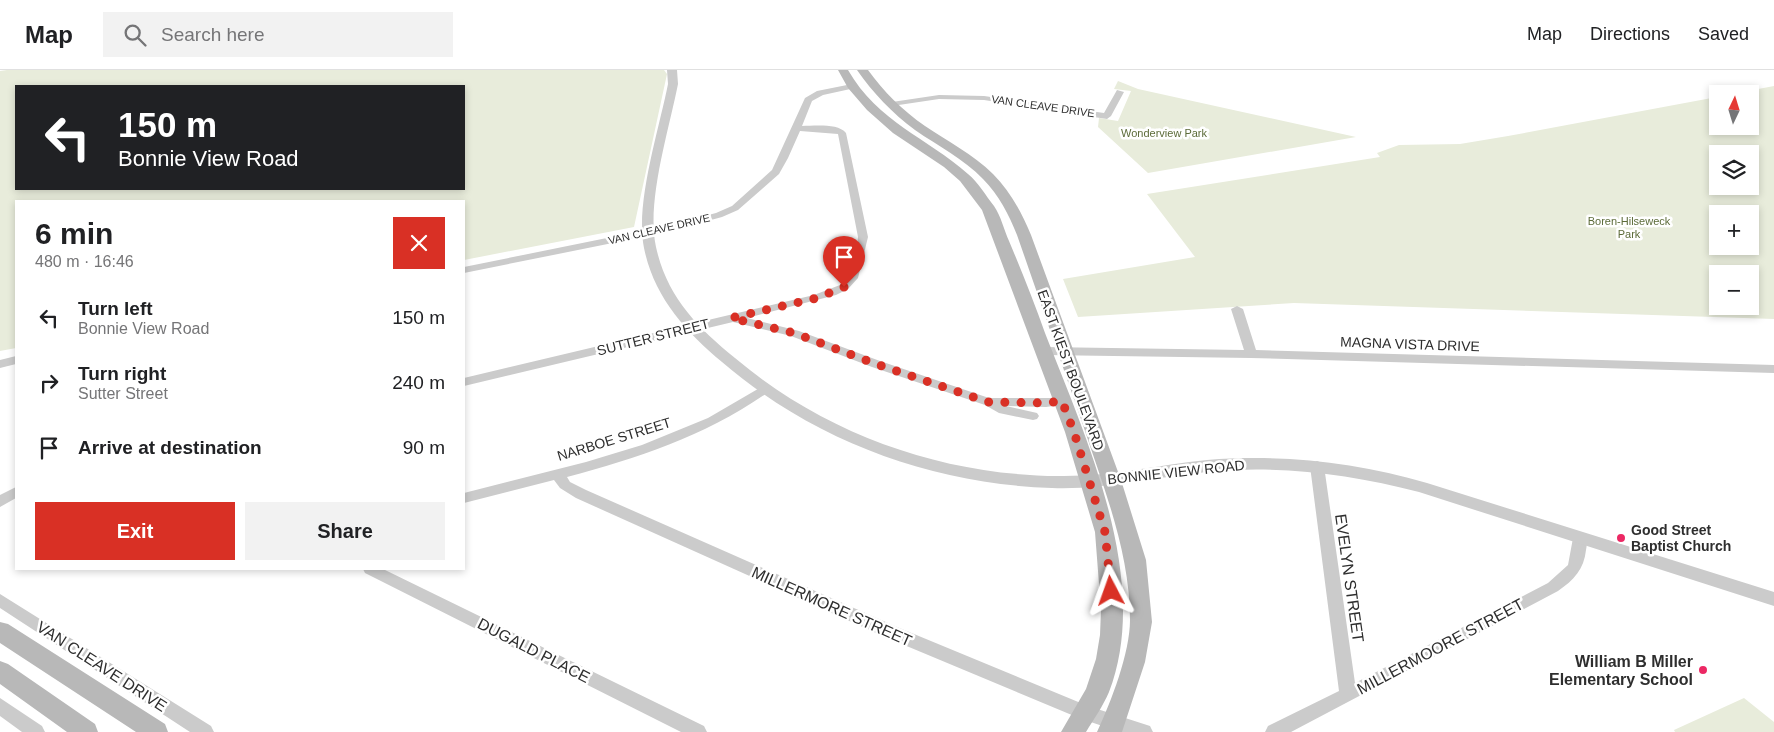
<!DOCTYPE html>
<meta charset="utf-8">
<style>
:root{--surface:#fff;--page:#f2f2f2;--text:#202124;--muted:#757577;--line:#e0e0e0;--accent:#d93025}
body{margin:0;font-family:Arial,sans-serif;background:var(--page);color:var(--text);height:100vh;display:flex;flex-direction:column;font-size:19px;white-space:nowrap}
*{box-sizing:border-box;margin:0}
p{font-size:16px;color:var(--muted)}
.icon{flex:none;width:28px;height:28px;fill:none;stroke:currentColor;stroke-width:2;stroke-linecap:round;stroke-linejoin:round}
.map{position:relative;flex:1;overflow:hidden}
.panel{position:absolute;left:15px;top:130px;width:450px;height:370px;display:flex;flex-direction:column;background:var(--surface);border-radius:0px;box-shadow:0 2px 8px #0003}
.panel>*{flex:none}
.hud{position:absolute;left:15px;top:15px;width:450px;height:105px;border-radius:0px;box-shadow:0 2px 8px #0003;background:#202124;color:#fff;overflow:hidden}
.needle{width:32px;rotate:4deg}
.tools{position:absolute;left:1709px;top:15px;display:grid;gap:10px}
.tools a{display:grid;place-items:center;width:50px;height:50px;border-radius:0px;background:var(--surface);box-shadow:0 2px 8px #0003;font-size:25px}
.pin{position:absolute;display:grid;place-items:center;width:42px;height:42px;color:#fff;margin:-51px -21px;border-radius:50% 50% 50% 0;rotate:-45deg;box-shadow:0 0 5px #0007}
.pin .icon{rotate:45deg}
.me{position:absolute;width:55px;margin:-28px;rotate:356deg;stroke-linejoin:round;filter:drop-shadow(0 0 4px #0008)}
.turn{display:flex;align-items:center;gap:18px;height:105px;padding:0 20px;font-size:22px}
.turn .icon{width:65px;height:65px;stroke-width:2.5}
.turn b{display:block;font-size:35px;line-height:42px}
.round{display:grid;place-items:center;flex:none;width:52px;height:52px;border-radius:0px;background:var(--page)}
.head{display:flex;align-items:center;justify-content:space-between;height:85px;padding:0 20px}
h1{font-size:30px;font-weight:700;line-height:38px}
.primary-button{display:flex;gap:10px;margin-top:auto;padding:10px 20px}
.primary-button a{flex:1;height:58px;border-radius:0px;background:var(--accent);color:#fff;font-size:20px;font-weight:700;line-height:58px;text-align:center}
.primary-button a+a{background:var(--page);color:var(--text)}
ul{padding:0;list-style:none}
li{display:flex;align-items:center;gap:15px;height:65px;padding:0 20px}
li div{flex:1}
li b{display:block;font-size:19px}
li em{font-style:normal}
header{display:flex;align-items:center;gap:30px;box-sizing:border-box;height:70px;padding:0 25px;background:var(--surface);border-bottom:1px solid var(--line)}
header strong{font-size:24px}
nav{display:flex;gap:28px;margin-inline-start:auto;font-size:18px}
.search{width:350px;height:45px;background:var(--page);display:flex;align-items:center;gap:12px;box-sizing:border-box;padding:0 18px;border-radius:0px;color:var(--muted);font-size:19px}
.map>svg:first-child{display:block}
.green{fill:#e8ecdb;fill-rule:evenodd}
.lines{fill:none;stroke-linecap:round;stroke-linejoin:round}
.minor{fill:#cbcbcb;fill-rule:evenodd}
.tertiary{fill:#cbcbcb;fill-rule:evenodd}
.secondary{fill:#b8b8b8;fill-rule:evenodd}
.route{stroke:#d93025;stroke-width:9;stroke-dasharray:0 16.2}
.poi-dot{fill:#ec2864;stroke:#fff;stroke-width:2}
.labels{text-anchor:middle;stroke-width:5;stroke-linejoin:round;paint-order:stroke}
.far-street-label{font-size:11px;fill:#2e2e2e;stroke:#fff}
.far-park-label{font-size:11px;fill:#5c6b39;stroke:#fff}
.street-label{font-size:14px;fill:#2e2e2e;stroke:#fff}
.poi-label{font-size:14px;font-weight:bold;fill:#2e2e2e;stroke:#fff;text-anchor:start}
.near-street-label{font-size:16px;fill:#2e2e2e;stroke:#fff}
.near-poi-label{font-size:16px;font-weight:bold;fill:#2e2e2e;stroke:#fff;text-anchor:end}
</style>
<header>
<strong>Map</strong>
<div class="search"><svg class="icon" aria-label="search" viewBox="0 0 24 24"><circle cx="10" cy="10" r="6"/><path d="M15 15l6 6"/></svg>Search here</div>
<nav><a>Map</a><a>Directions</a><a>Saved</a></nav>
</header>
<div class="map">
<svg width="1774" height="662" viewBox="0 0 1774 662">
<rect width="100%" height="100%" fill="#fff"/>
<!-- green -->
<path class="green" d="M 7,0 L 664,0 L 667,4 L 634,157 L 464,190 L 464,131 L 16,131 L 16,278 L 0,281 L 0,1 ZM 16,16 L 464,16 L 464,119 L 16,119 Z
M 1118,11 L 1138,19 L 1356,67 L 1148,103 L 1098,57 L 1099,48 L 1118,51 L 1131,21 L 1114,19 Z
M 1774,16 L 1774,249 L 1294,233 L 1078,247 L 1063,209 L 1195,187 L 1147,124 L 1380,87 L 1377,83 L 1399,75 L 1460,74 L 1508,66 L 1717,27 L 1718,56 L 1750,56 L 1750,24 L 1732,24 ZM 1718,84 L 1750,84 L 1750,116 L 1718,116 ZM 1718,144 L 1750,144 L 1750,176 L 1718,176 ZM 1718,204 L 1750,204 L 1750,236 L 1718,236 Z
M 1744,628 L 1774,652 L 1774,662 L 1675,662 L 1674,660 Z"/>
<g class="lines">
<!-- minor -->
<path class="minor" d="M 852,14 L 855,14 L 855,18 L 823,25 L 812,31 L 802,56 C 814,56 838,53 846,63 L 868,167 L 858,208 L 848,219 L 836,225 L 747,248 L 799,261 L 880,291 L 989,328 L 1067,328 L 1069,331 L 1067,334 L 1046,337 L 1006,336 L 1037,343 L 1039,346 L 1037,349 L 1033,350 L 999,343 L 985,335 L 872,297 L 791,266 L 733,252 L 464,316 L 464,308 L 814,225 L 840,215 L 848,207 L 857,176 L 858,167 L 838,64 L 800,61 L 788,88 L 779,104 L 738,140 L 722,147 L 667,162 L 464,203 L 464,197 L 666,156 L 716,143 L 732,136 L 772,100 L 805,28 L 817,21 Z
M 1117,20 L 1124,22 L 1111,46 L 1107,49 L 984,30 L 939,29 L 892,36 L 888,34 L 892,32 L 939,25 L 984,26 L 1104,43 Z
M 1237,236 L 1243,239 L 1256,280 L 1774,295 L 1774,303 L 1251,288 L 1045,285 L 1039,281 L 1045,277 L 1244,280 L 1231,239 Z
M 16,286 L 16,294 L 0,298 L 0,290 Z
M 763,316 L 767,317 L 769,320 L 767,323 C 705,366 639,388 567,407 L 570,412 L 586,420 L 897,557 L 1088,636 L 1150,656 L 1153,662 L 1120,662 L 1079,648 L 885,567 L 576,428 L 560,418 L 554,410 L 464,433 L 464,423 L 586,392 L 642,375 L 708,348 Z
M 1317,391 L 1322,393 L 1324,396 L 1355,613 L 1548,513 L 1568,495 L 1573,468 L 1575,464 L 1580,462 L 1585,464 C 1588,469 1587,474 1586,480 C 1584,499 1574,510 1558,521 L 1291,662 L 1265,662 L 1268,656 L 1339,621 L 1310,396 L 1312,393 Z
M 16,417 L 16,428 L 0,437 L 0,425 Z
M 363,499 L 383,499 L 704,656 L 707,662 L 681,662 L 365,503 Z
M 0,524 L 211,656 L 214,662 L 190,662 L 0,538 Z
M 0,628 L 42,656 L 45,662 L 22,662 L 0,646 Z"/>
<!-- tertiary -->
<path class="tertiary" d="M 667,0 L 677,0 L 678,14 C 669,60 646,132 656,177 C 667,227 697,257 735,288 C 825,364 941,405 1058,406 C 1109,407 1157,395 1207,390 C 1281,384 1356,392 1427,413 L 1774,522 L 1774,536 L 1419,422 C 1349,404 1279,395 1207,402 C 1155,407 1104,420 1052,418 C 931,414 814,371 722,292 C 685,261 654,227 644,178 C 635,133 659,60 668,14 Z"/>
<!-- secondary -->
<path class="secondary" d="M 838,0 L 848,0 C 878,52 926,67 968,104 C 978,112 986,126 994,136 C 1001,146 1004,160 1009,171 C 1022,202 1034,232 1045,263 C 1086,368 1152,510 1109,622 C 1103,636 1094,649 1086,662 L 1061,662 L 1086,619 L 1096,589 L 1100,565 L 1101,540 L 1095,462 L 1065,362 L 982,140 L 960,111 L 944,97 L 893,63 L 867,40 L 848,18 Z
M 857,0 L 868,0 C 884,22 902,40 925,56 C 947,71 973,84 993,104 C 1010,121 1022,143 1031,165 L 1121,410 L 1146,490 L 1152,552 L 1145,592 L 1122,662 L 1097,662 C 1111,632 1130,583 1130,550 C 1130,482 1104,419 1083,355 C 1061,292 1039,228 1017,165 C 1009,145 999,125 983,109 C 964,89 938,76 915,60 C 892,43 873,23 857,0 Z
M 0,552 L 8,554 L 165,654 L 168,662 L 136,662 L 0,573 Z
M 0,591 L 8,594 L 95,654 L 98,662 L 67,662 L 0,614 Z"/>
</g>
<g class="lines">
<!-- route -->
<path class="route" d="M 844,217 L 817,228 L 731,248 L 794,263 L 876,294 L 988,332 L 1046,333 L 1062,331 L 1074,362 L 1105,462 L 1111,521"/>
</g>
<!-- markers -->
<g class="poi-dot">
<circle cx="1621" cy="468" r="5"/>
<circle cx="1703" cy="600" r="5"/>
</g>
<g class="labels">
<!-- far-street labels -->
<g class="far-street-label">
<text transform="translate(1043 36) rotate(8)" y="4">VAN CLEAVE DRIVE</text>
<text transform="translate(659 159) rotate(-13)" y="4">VAN CLEAVE DRIVE</text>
</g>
<!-- far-park labels -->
<g class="far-park-label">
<text x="1164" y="67">Wonderview Park</text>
<text x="1629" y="155">Boren-Hilseweck<tspan x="1629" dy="13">Park</tspan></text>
</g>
<!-- street labels -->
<g class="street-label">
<text transform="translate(653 267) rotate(-14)" y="5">SUTTER STREET</text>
<text transform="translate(1410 274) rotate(2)" y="5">MAGNA VISTA DRIVE</text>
<text transform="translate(1071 300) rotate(70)" y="5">EAST KIEST BOULEVARD</text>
<text transform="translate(614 369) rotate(-17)" y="5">NARBOE STREET</text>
<text transform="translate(1176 402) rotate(-6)" y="5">BONNIE VIEW ROAD</text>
</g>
<!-- poi labels -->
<g class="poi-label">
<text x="1631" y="465">Good Street<tspan x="1631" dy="16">Baptist Church</tspan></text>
</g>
<!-- near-street labels -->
<g class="near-street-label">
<text transform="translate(1350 508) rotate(82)" y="6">EVELYN STREET</text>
<text transform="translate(832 536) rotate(24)" y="6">MILLERMORE STREET</text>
<text transform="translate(1440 576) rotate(-28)" y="6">MILLERMOORE STREET</text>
<text transform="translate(534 580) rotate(27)" y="6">DUGALD PLACE</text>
<text transform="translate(102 596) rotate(33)" y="6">VAN CLEAVE DRIVE</text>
</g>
<!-- near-poi labels -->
<g class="near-poi-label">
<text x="1693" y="597">William B Miller<tspan x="1693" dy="18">Elementary School</tspan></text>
</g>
</g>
</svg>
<div class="tools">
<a><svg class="needle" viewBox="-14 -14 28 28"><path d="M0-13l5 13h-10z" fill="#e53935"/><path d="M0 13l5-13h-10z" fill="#757577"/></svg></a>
<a><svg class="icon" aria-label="layers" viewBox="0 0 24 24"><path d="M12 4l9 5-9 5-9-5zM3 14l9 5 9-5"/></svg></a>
<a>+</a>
<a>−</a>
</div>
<div class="pin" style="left:844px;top:217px;background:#d93025"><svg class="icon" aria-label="arrive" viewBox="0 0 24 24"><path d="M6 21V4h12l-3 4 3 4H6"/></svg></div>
<svg class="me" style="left:1111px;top:521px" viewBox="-20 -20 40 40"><path d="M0-17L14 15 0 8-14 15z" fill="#d93025" stroke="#fff" stroke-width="4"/></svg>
<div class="hud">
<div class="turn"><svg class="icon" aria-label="left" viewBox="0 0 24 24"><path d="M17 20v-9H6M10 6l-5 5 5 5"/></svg><div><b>150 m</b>Bonnie View Road</div></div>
</div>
<section class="panel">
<div class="head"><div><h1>6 min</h1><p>480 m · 16:46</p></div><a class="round" style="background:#d93025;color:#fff"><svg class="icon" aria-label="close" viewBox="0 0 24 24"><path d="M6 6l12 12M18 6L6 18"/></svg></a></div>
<ul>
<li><svg class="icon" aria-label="left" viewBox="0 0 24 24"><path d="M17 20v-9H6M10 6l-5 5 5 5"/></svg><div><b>Turn left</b><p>Bonnie View Road</p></div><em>150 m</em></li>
<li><svg class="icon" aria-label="right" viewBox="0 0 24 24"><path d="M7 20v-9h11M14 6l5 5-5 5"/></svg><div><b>Turn right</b><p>Sutter Street</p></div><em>240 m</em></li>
<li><svg class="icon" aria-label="arrive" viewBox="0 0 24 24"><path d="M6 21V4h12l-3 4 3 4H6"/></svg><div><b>Arrive at destination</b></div><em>90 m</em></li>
</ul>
<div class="primary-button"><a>Exit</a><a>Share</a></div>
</section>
</div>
